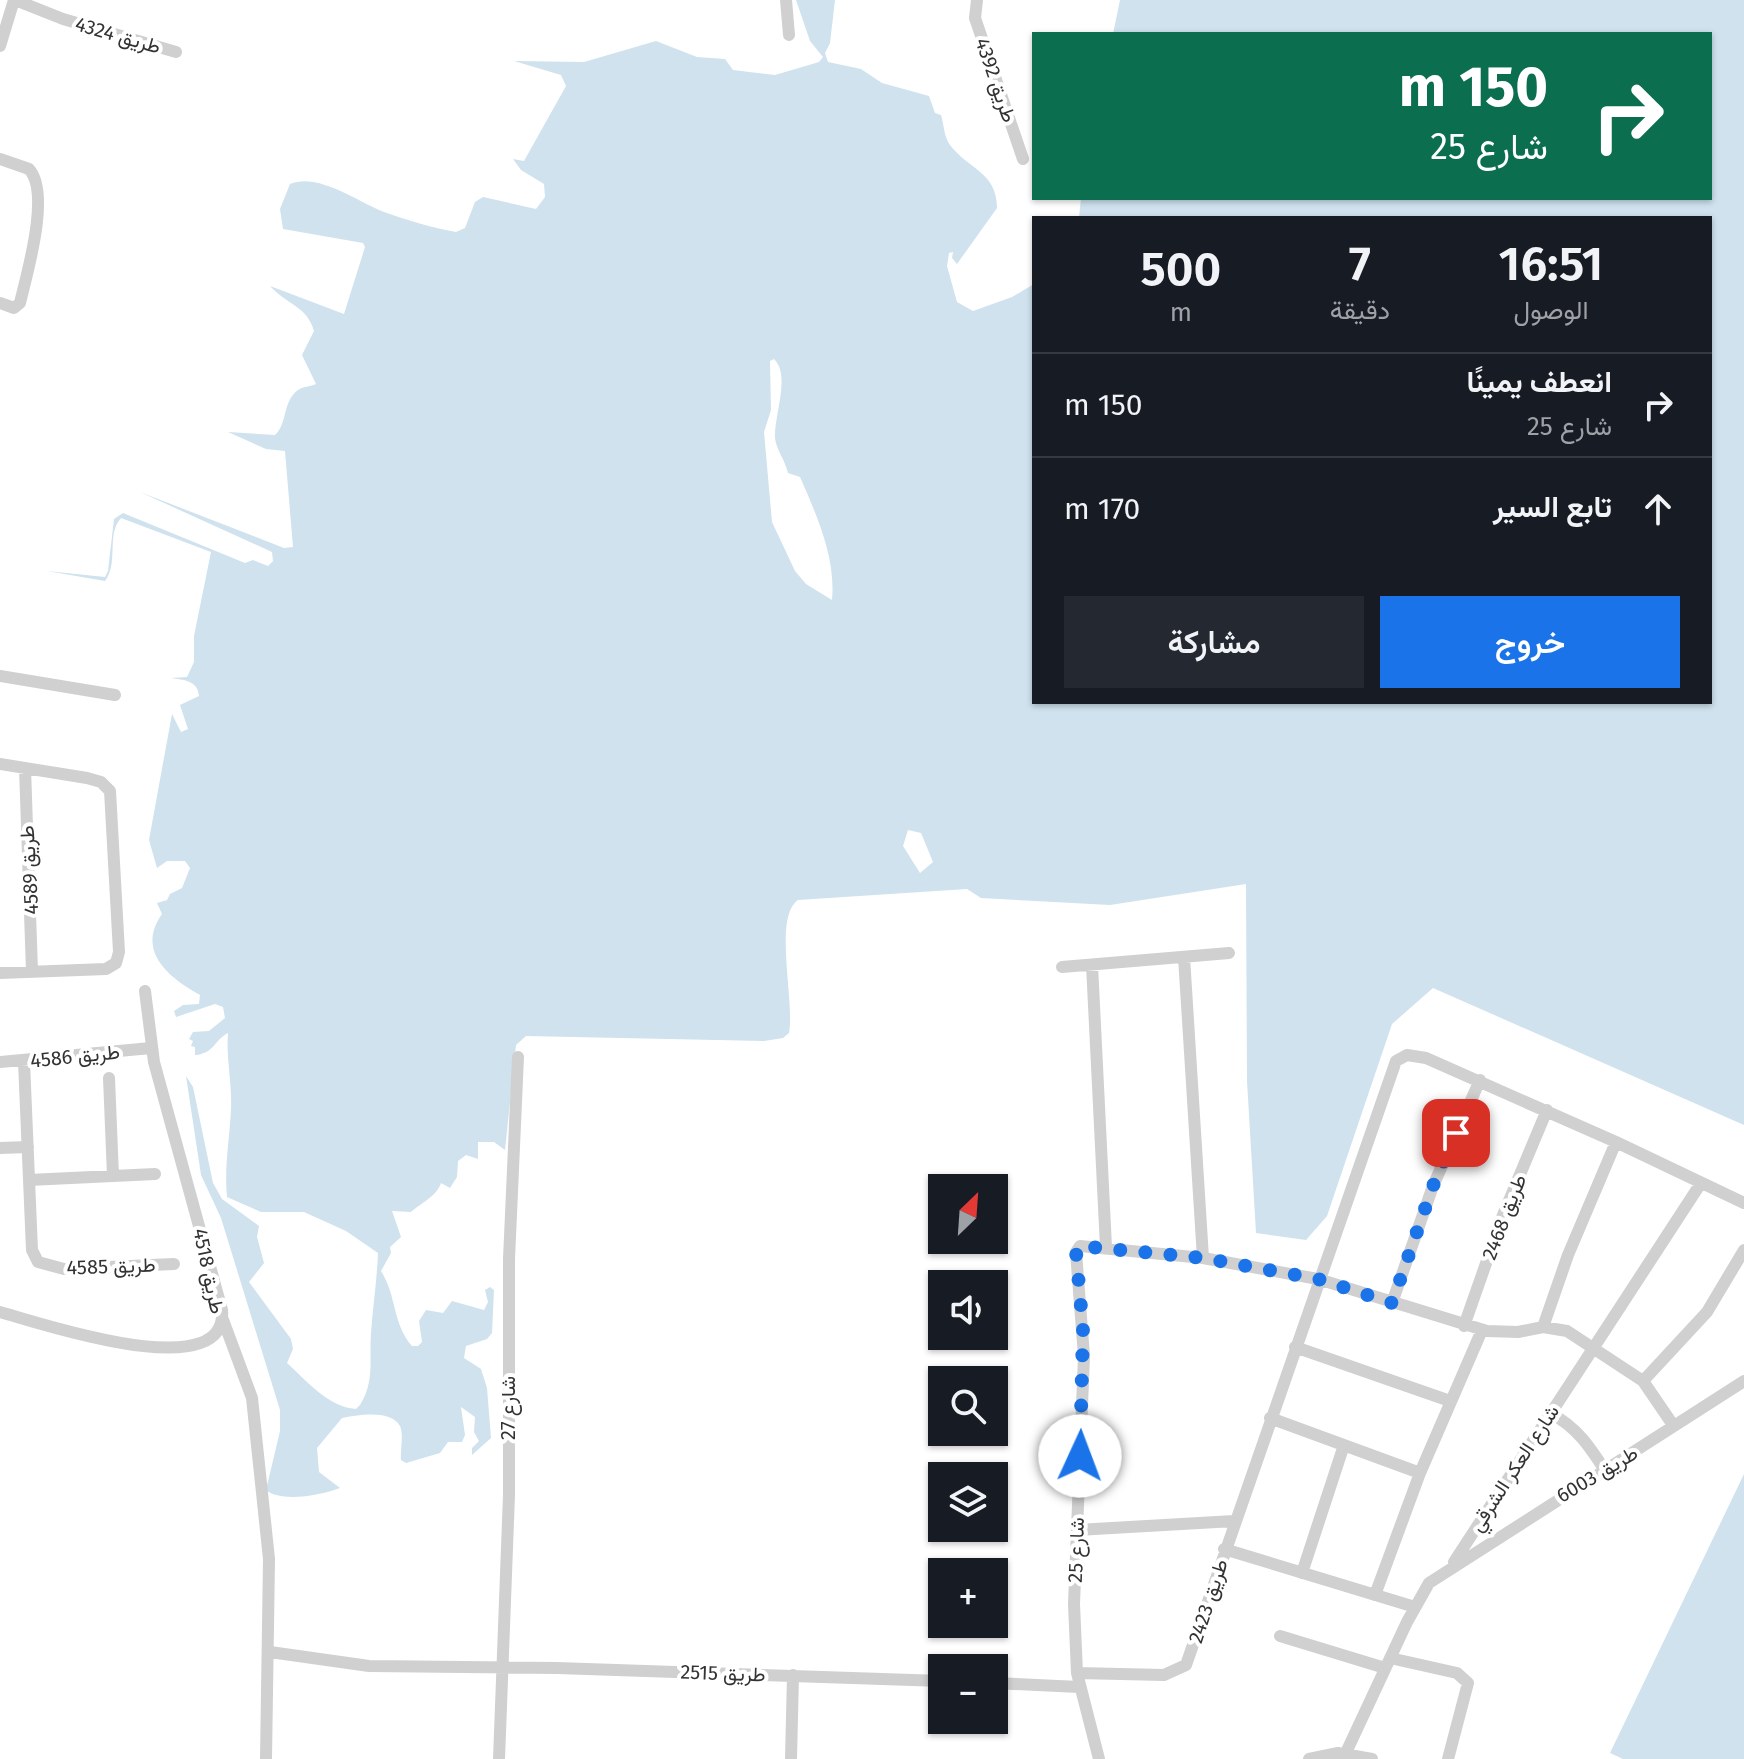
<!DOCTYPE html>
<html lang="ar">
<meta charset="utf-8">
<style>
:root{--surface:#171b24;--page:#242831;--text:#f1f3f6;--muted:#9ea1a6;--line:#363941;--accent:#1a73e8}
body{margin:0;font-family:"Fira Sans",Vazirmatn,sans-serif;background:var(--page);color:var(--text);direction:rtl;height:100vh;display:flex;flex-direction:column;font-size:30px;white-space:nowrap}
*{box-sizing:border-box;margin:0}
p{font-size:26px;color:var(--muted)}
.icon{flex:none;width:44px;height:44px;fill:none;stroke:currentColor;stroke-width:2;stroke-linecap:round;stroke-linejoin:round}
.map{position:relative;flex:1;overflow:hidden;direction:ltr}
.sheet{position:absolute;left:1032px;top:216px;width:680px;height:488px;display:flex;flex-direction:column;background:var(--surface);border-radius:0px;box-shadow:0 2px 6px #0004;direction:rtl}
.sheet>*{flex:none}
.banner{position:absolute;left:1032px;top:32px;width:680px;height:168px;border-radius:0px;box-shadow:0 2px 6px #0004;direction:rtl;background:#0b6e4f;color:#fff;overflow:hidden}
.needle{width:52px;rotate:25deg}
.fabs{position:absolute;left:928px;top:1174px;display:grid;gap:16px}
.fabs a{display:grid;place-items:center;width:80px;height:80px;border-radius:0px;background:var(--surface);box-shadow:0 2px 6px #0004;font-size:40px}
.pin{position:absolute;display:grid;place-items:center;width:68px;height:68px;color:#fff;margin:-34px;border-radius:16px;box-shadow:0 4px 12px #0006}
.me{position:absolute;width:88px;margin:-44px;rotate:2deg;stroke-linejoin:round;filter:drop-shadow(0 0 6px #0008)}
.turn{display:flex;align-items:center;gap:28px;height:168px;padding:0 32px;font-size:36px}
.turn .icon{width:104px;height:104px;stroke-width:2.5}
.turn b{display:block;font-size:56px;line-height:68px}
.eta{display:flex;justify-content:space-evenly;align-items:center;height:136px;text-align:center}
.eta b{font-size:48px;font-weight:600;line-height:56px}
.primary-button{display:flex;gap:16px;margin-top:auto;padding:16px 32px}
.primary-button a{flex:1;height:92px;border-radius:0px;background:var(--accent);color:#fff;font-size:32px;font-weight:600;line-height:92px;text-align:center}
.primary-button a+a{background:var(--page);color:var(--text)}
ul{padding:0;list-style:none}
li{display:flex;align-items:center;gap:24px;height:104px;padding:0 32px;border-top:2px solid var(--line)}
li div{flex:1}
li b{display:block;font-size:30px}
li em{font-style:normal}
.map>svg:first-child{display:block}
.water{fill:#cfe2ee;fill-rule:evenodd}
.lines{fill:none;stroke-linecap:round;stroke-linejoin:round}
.minor{stroke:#d0d0d0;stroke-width:12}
.route{stroke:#1a73e8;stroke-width:14;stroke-dasharray:0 25.2}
.labels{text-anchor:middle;stroke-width:8;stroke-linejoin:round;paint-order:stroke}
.street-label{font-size:20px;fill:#333;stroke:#fff}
</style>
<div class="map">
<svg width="1744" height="1759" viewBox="0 0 1744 1759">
<rect width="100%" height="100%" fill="#fff"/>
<!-- water -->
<path class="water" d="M 796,0 L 835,0 L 830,43 L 825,53 L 828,62 L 861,69 L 882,83 L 929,96 L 935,113 L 941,115 C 944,125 944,137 950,145 C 968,169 997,172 997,208 L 957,264 L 952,258 L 953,252 L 949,253 L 947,266 L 957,302 L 973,311 L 1012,297 L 1034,284 L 1034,702 L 1710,702 L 1710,218 L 1079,218 L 1081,198 L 1710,198 L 1710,34 L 1113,34 L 1120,0 L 1744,0 L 1744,1125 L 1433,988 L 1392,1024 L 1327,1216 L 1306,1240 L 1256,1233 L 1247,1081 L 1246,884 L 1110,905 L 981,898 L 967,889 L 798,900 C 773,917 795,1002 789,1033 L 783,1038 L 764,1041 L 526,1036 L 516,1045 L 505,1150 L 494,1142 L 478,1142 L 478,1159 L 466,1155 L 458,1161 L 457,1177 L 450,1188 L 441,1183 C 437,1196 421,1203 411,1212 L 392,1211 L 401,1237 L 390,1247 L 391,1253 L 381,1271 C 397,1296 392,1323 412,1346 L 418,1346 L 422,1342 L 419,1321 L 426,1310 L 443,1313 L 452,1301 L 484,1310 L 488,1302 L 485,1290 L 490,1287 L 494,1290 L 492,1333 L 487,1339 L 466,1346 L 464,1358 L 481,1369 L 487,1388 L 491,1438 L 472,1455 L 472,1448 L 479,1441 L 474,1432 L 475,1417 L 461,1407 L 465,1435 L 462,1442 L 448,1442 L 440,1453 L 406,1463 L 401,1460 C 400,1450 404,1435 400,1426 C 391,1409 357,1415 342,1418 L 317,1448 L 319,1472 L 340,1488 C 322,1495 281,1503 266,1490 L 280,1431 L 280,1410 L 221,1218 L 201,1175 L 186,1076 L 193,1087 L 213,1183 L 222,1199 L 259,1226 L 257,1237 L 264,1263 L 249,1282 L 291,1339 L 293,1349 L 287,1363 C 307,1381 328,1407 356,1409 L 360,1405 C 375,1381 369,1360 371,1333 C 373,1305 377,1280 378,1253 L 346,1231 L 304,1212 L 261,1212 L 227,1197 C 224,1167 230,1137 231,1108 C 232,1082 226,1058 228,1033 C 215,1039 214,1054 195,1055 L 195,1047 L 191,1046 L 193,1041 L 189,1039 L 193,1032 L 209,1031 L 225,1018 L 223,1007 L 215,1004 L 176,1017 L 174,1011 L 183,1005 L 199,1004 L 200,995 C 168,977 136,951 162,914 L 157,903 L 167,900 L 170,894 L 182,888 L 190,868 L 185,861 L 167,861 L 157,868 L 149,840 L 172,714 L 181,732 L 188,729 L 180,705 L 199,696 C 198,680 183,680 171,678 L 187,677 L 194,662 L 194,636 L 211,552 L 121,518 C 106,534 119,563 105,581 L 47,571 L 105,577 L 108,571 L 114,519 L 123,513 L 245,563 L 253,560 L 268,566 L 273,561 L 272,552 L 140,492 L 284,548 L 293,547 L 285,451 L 266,449 L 228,432 L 275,435 C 288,423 282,402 298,390 C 304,386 309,387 316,384 L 302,355 L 314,331 C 307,306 287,305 270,286 L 344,314 L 365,247 L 363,243 L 283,229 L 280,209 L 290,184 C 318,172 358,202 384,212 C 407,220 432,228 456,232 L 465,228 L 475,202 L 483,197 L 536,209 L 545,197 L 544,184 L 521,170 L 513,159 L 524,161 L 566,86 L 561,75 L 514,61 L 584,62 L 656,41 L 697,57 L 725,59 L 733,70 L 775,75 L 819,62 L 823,57 L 810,41 ZM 774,359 C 791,376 774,414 775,438 C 776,449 785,460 788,473 L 800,477 C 817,516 836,558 832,600 L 806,584 L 795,571 L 772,522 L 764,432 L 771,410 L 770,361 ZM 908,830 L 921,833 L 933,862 L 920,873 L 903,846 Z
M 1744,1474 L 1744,1759 L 1623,1759 L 1610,1753 Z"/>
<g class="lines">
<!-- minor -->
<path class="minor" d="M 15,0 L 63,19 L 176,52
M 786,0 L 789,35
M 977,0 L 975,18 L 1023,159
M 0,46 L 14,0
M 0,159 L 29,169 C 51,193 27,273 20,303 L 14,308 L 0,303
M 0,676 L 115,695
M 0,764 L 87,778 L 101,782 L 110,791 L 119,952 L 116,963 L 106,969 L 0,973
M 25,768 L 32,971
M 1184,957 L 1203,1258
M 1092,965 L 1106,1247
M 1062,967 L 1229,953
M 0,1062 L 151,1048
M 24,1062 L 32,1250 L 38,1262 L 64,1269 L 174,1264
M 109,1078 L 113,1176
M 1616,1142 L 1744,1203
M 0,1148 L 28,1147
M 29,1180 L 155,1174
M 1392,1303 L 1433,1186 L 1480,1080
M 0,1312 C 37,1322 229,1388 222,1310 L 154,1062 L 145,991
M 222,1317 L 252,1398 L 269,1559 L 266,1759
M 1464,1326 L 1503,1215 L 1547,1110
M 1295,1347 L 1450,1401
M 1643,1381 L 1707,1312 L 1744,1250
M 1550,1413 C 1577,1427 1590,1447 1606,1472
M 1270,1418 L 1420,1473
M 1077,1530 L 1234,1521
M 1224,1549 L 1415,1607
M 1454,1562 L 1701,1183
M 1302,1573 L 1344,1445
M 1375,1595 L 1420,1473 L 1482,1330
M 1280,1636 L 1385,1668
M 270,1652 L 369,1666 L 557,1668 L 942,1681
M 1390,1658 L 1457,1673 L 1468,1683 L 1448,1759
M 1077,1673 L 1164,1675 L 1186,1665 L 1396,1061 L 1407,1055 L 1426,1058 L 1616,1142 L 1568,1255 L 1543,1327
M 994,1683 L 1079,1687
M 499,1759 L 509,1495 L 509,1259 L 518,1057
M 791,1759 L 793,1675
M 1099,1759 L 1077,1673 L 1074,1604 L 1084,1356 L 1076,1252 L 1080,1246 L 1203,1258 L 1318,1279 L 1487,1331 L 1518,1332 L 1543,1327 L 1567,1331 L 1643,1381 L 1673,1425
M 1309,1759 L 1338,1753 L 1372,1759
M 1343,1759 L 1407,1622 L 1429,1583 L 1744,1381"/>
</g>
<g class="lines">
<!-- route -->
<path class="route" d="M 1080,1456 L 1083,1329 L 1076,1252 L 1080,1246 L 1203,1258 L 1318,1279 L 1392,1303 L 1433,1186 L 1456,1133"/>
</g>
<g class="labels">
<!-- street labels -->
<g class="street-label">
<text transform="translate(118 35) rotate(16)" y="7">طريق 4324</text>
<text transform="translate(996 80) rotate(71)" y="7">طريق 4392</text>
<text transform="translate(29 870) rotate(-93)" y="7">طريق 4589</text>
<text transform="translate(75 1056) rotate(-6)" y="7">طريق 4586</text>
<text transform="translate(1504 1217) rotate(-69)" y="7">طريق 2468</text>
<text transform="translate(111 1266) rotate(-2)" y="7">طريق 4585</text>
<text transform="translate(209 1271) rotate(78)" y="7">طريق 4518</text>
<text transform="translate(508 1408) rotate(-90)" y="7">شارع 27</text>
<text transform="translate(1514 1468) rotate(-57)" y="7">شارع العكر الشرقي</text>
<text transform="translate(1597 1474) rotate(-31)" y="7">طريق 6003</text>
<text transform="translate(1076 1550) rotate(-88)" y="7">شارع 25</text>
<text transform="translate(1208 1601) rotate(-72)" y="7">طريق 2423</text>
<text transform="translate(723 1673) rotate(2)" y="7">طريق 2515</text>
</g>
</g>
</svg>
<div class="fabs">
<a><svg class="needle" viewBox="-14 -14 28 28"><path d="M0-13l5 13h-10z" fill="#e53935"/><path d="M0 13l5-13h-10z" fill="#9ea1a6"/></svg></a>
<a><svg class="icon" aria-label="sound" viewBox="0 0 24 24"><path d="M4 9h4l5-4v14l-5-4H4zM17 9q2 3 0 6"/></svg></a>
<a><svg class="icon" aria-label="search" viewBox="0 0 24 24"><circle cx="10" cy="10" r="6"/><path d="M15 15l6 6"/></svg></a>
<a><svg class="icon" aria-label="layers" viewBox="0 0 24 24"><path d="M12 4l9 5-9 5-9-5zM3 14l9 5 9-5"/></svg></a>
<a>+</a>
<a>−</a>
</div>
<div class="pin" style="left:1456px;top:1133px;background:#d93025"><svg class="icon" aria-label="arrive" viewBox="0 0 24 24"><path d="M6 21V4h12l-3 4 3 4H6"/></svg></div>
<svg class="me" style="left:1080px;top:1456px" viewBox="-20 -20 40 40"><circle r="19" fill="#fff"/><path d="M0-13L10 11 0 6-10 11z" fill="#1a73e8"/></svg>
<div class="banner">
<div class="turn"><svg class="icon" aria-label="right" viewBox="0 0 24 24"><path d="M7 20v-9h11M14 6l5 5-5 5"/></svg><div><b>150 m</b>شارع 25</div></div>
</div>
<section class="sheet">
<div class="eta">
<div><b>16:51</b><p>الوصول</p></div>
<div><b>7</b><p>دقيقة</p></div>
<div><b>500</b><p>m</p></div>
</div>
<ul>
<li><svg class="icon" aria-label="right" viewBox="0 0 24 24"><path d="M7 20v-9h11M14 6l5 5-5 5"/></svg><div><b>انعطف يمينًا</b><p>شارع 25</p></div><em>150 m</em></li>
<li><svg class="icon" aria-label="ahead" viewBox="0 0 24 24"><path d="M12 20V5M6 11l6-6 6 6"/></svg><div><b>تابع السير</b></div><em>170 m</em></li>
</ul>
<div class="primary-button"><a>خروج</a><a>مشاركة</a></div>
</section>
</div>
